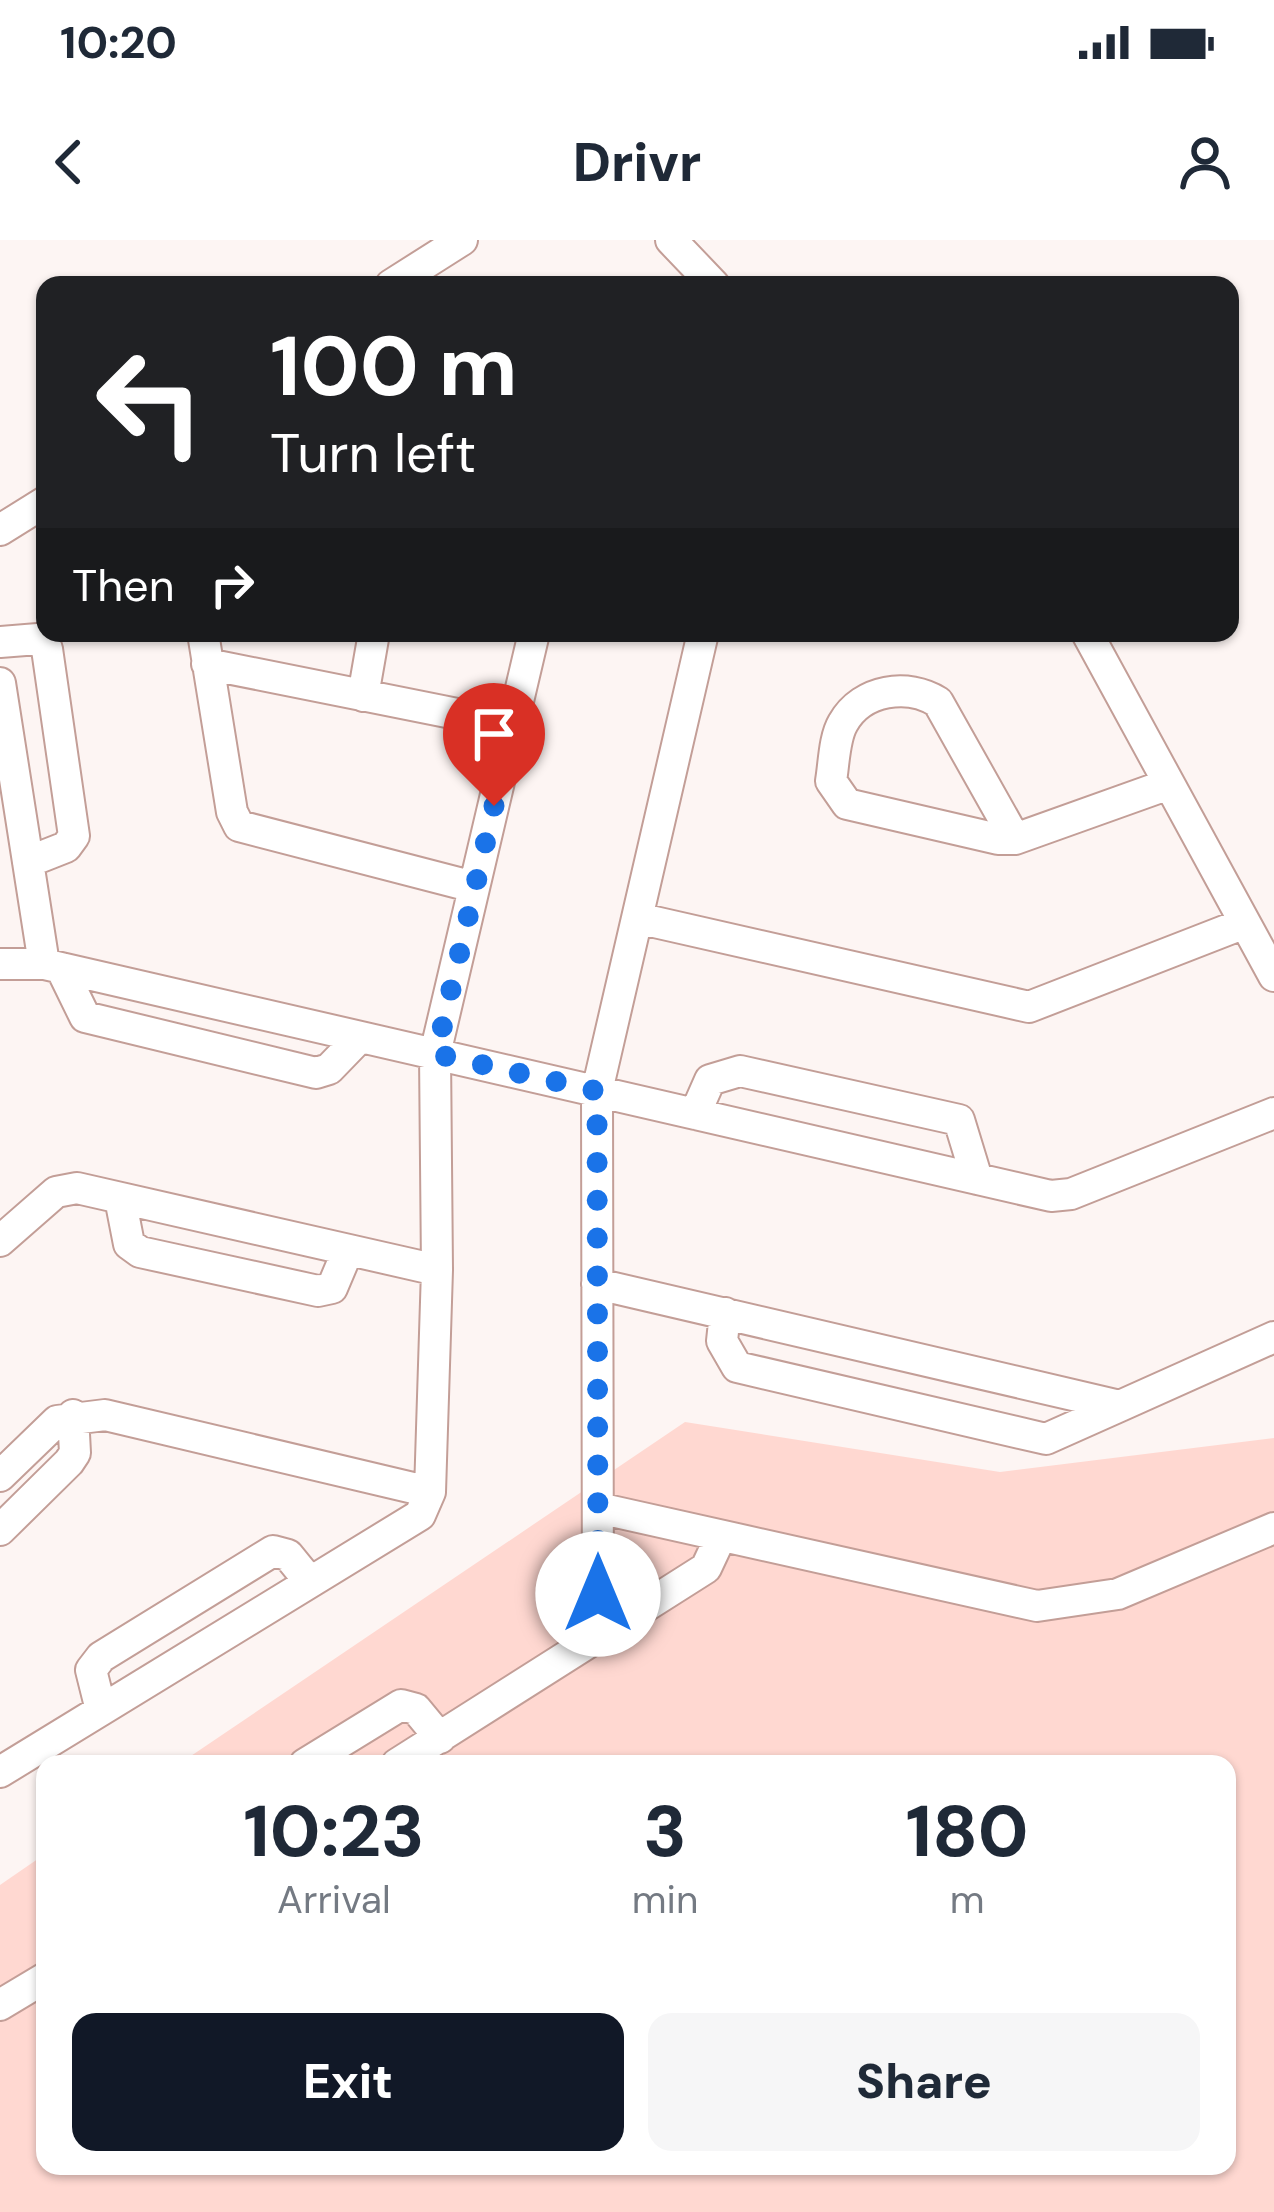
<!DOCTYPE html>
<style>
:root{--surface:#fff;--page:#f6f6f7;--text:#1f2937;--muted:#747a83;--accent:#111827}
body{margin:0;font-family:"DM Sans",sans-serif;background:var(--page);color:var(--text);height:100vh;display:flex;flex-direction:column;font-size:45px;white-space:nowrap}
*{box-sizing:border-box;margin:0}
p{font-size:39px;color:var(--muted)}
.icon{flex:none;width:66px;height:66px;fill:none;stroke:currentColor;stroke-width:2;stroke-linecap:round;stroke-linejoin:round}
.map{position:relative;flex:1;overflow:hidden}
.details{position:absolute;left:36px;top:1515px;width:1200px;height:420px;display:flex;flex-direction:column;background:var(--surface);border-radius:24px;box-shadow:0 3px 9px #0004}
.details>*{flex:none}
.top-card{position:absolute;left:36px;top:36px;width:1203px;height:366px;border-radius:24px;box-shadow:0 3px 9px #0004;background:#202124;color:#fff;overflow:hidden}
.pin{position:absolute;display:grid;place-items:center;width:102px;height:102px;color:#fff;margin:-123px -51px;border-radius:50% 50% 50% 0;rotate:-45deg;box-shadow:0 0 12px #0007}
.pin .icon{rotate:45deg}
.me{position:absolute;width:132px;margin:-66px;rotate:0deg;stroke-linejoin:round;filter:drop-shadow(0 0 9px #0008)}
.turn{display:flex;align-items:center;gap:42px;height:252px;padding:0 36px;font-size:54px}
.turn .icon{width:156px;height:156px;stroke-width:2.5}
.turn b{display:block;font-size:84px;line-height:102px}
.then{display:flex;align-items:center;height:114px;padding:0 36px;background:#0003;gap:24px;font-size:45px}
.eta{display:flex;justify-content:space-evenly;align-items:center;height:204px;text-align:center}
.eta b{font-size:72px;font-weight:800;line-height:84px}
.cta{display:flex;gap:24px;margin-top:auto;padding:24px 36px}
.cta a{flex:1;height:138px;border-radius:24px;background:var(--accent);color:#fff;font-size:48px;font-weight:800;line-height:138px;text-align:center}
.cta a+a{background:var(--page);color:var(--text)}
.status{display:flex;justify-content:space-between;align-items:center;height:84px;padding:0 60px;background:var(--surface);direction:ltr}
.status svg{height:33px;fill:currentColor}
header{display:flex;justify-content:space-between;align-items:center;height:156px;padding:0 36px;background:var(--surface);font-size:54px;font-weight:800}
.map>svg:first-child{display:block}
.green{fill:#ffd8d1}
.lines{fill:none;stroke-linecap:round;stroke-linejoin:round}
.street-casing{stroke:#c39e97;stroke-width:34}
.street{stroke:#fff;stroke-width:30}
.route{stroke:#1a73e8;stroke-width:21;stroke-dasharray:0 37.8}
</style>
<div class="status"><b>10:20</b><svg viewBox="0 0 49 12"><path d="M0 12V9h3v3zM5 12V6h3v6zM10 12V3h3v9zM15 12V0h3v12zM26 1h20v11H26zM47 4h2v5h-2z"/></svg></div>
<header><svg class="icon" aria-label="back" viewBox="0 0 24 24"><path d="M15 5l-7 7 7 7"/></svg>Drivr<svg class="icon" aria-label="person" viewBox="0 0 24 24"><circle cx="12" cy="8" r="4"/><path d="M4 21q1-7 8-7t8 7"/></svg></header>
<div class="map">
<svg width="1274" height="1972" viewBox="0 0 1274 1972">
<rect width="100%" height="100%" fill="#fdf5f3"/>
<!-- green -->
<path class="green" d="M 685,1182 L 1000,1232 L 1274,1198 L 1274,1972 L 0,1972 L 0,1645 L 45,1614 L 45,1926 L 1227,1926 L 1227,1524 L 179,1524 Z"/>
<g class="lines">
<defs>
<path id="street" d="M 671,0 L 714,45
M 391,45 L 462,0
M 0,290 L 45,262
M 203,393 L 232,572 L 239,586 L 474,647
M 1087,393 L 1274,736
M 0,402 L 38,399 L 47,409 L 74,596 L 66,607 L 28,622
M 207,424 L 512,485
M 0,443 L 44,724
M 363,456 L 374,393
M 1015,599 L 938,462 C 908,443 862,449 843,483 C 834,498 834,524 831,541 L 847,564 L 998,599 L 1015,599 L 1169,544
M 637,678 L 1029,767 L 1245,683
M 0,724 L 44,724 L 1051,956 L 1071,954 L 1274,873
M 61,728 L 85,777 L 316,833 L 329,829 L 360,797
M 695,874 L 710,840 L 740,831 L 959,880 L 977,939
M 120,958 L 129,1004 L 140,1012 L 318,1051 L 332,1048 L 348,1010
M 0,1001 L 56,952 L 77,948 L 437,1030
M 597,1044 L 1120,1166 L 1274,1097
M 725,1073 L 722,1101 L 737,1127 L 1046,1199 L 1120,1166
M 0,1236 L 57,1181 L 105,1175 L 430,1252
M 598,1268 L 1037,1366 L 1118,1354 L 1274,1288
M 0,1290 L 69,1222 L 75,1213 L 73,1175
M 598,1397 L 597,851 L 703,393
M 101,1470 L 91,1430 L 101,1417 L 273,1311 L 288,1315 L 310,1342
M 305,1524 L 401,1465 L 416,1469 L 440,1498
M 397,1524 L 706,1328 L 721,1296
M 0,1532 L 420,1275 L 430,1252 L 437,1030 L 435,814 L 534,393
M 0,1765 L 45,1738"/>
</defs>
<!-- street casing -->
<use href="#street" class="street-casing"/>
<!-- street -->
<use href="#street" class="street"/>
</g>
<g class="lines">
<!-- route -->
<path class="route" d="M 494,566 L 436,814 L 597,851 L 598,1354"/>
</g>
</svg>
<div class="pin" style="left:494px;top:566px;background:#d93025"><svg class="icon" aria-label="arrive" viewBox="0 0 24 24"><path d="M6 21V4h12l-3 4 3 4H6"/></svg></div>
<svg class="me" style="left:598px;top:1354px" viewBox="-20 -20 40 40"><circle r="19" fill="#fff"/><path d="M0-13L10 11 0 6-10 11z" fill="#1a73e8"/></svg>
<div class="top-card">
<div class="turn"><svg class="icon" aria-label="left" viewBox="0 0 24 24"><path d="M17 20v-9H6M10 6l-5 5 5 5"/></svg><div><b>100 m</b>Turn left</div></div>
<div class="then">Then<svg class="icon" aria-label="right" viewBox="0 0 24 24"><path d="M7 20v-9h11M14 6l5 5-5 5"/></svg></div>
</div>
<section class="details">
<div class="eta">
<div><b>10:23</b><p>Arrival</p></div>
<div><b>3</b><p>min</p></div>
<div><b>180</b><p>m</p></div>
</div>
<div class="cta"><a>Exit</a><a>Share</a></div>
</section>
</div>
